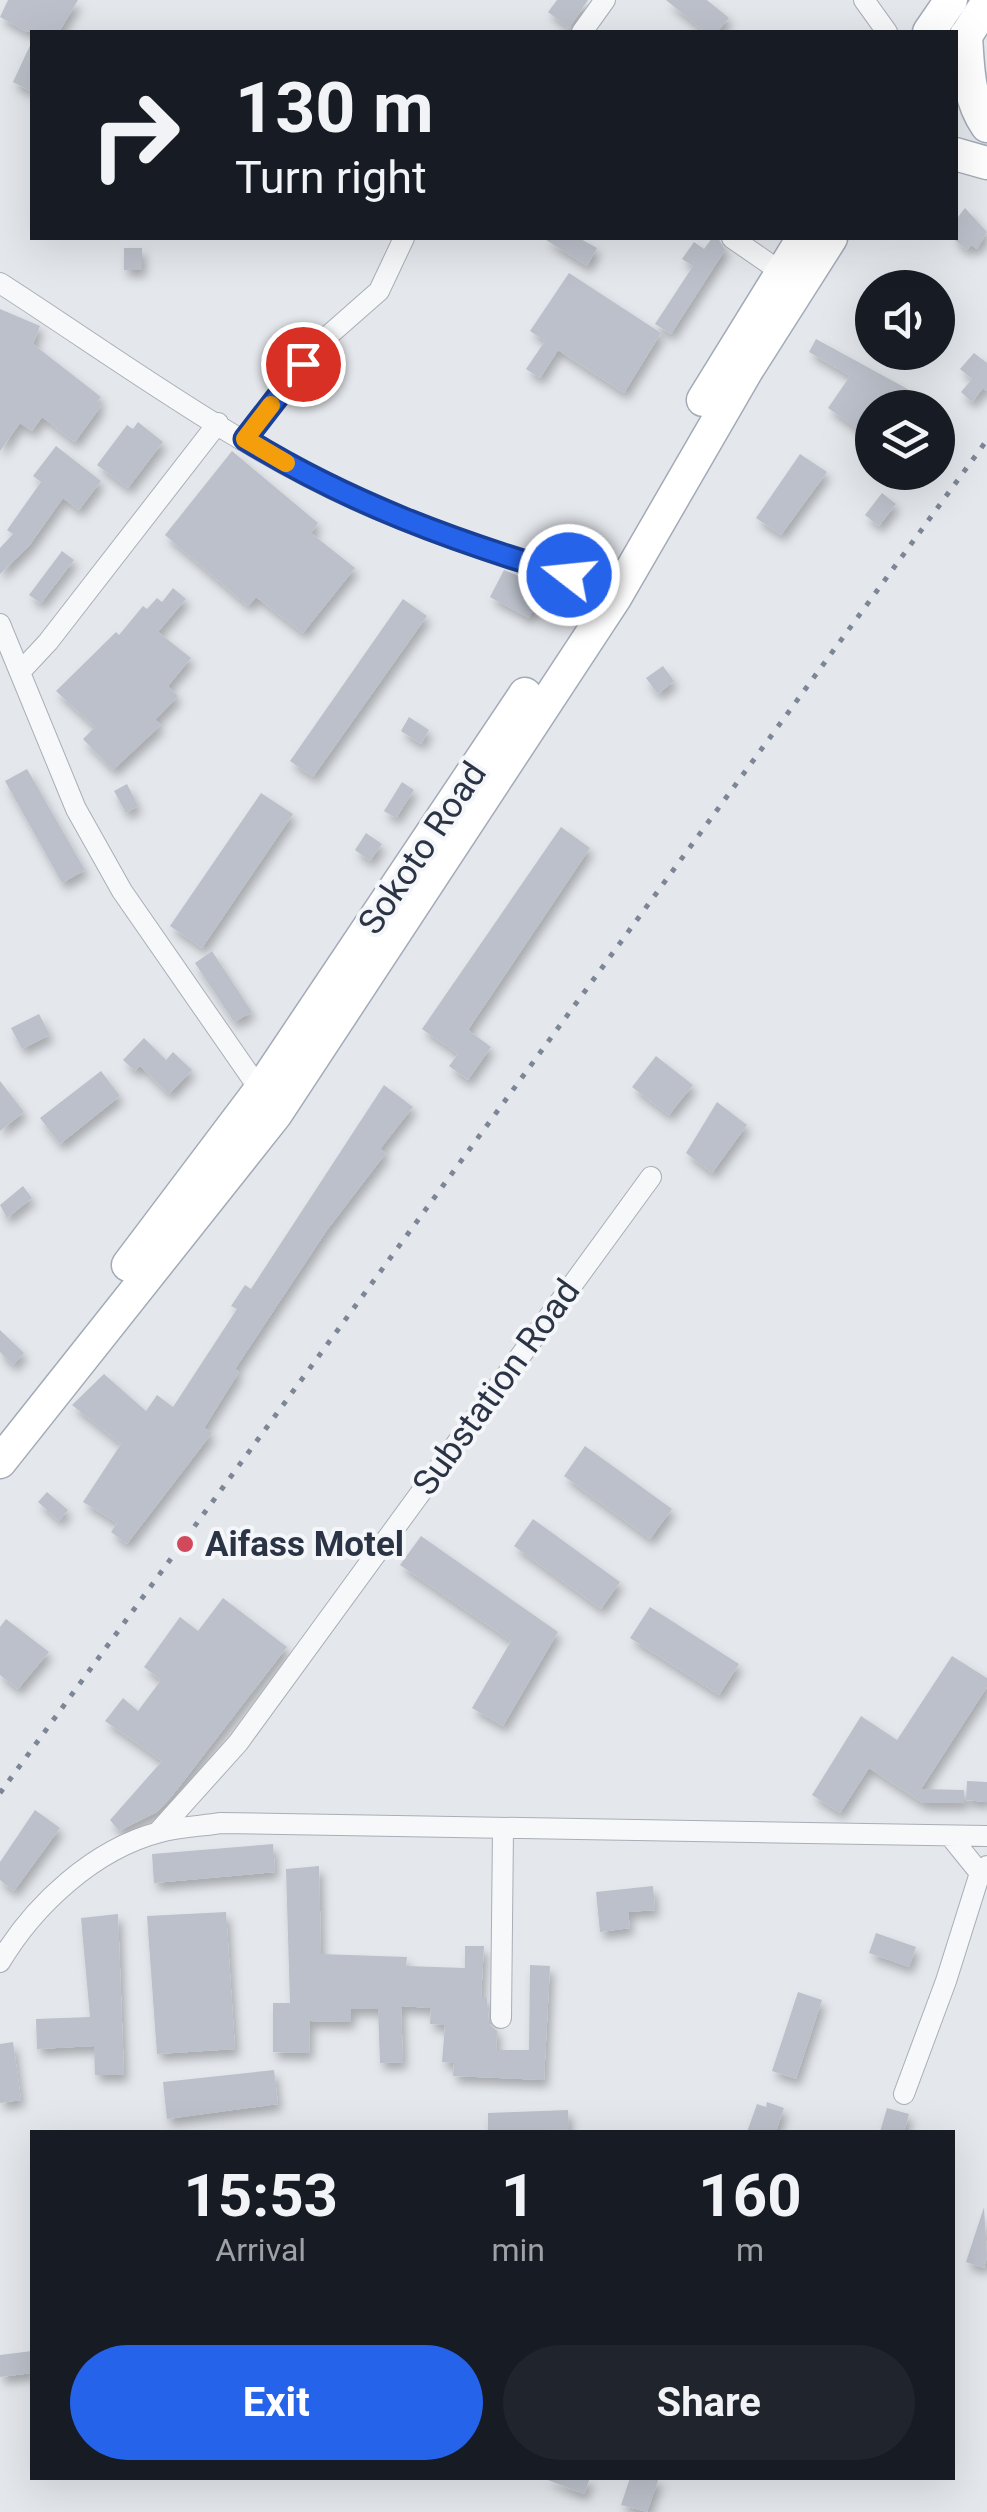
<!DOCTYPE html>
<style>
:root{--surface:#171b24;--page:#20242c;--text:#f1f3f6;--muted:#9ea1a6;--accent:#2563eb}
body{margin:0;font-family:Roboto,sans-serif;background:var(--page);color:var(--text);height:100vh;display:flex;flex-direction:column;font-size:38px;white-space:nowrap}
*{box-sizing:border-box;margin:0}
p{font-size:32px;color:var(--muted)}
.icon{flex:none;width:55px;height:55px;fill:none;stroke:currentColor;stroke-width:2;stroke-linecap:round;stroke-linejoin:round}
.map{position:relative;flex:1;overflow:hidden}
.side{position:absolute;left:30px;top:2130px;width:925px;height:350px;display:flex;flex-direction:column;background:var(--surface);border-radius:0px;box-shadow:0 10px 40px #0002}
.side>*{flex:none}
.hud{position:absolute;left:30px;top:30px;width:928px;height:210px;border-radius:0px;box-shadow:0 10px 40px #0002;background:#171b24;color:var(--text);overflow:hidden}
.buttons{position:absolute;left:855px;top:270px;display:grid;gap:20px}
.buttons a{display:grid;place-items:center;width:100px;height:100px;border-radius:50%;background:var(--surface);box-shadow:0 10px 40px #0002;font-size:50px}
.pin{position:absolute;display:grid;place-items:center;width:85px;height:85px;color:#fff;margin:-42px;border:5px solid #fff;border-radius:50%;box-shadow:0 2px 10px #0007}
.me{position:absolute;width:110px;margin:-55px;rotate:286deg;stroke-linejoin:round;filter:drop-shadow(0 0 8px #0008)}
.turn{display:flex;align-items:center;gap:35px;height:210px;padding:0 40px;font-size:45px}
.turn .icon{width:130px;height:130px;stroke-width:2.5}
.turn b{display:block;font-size:70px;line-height:85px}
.eta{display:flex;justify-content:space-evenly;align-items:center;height:170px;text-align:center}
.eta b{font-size:60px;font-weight:700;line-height:70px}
.action{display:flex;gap:20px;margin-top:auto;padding:20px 40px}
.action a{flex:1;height:115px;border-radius:60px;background:var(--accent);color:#fff;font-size:40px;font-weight:700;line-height:115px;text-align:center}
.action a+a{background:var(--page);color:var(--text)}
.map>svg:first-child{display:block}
.building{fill:#bbc0ca;filter:url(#shadow)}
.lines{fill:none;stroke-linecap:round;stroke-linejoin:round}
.minor-casing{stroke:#a9aeb7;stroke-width:22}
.primary-casing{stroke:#a3abb8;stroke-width:35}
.minor{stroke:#f7f8fa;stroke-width:20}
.primary{stroke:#fff;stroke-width:32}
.rail{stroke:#7d8696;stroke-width:5;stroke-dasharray:5 10;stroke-linecap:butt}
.route-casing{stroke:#184099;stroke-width:25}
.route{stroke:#2563eb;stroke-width:18}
.slow{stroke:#f59e0b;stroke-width:18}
.poi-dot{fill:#d1495b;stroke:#f4f6f9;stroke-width:4}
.labels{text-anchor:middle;stroke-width:8;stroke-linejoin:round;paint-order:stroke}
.street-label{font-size:35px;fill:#2b3445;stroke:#f4f6f9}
.poi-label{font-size:35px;font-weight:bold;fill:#2b3445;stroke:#f4f6f9;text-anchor:start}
</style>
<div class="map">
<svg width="987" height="2512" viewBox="0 0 987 2512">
<defs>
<filter id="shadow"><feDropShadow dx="4" dy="7" stdDeviation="5" flood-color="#0004"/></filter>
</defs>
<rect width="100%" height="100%" fill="#e4e7ec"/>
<!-- building -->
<path class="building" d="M 8,0 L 78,0 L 59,32 L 27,32 L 0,17 Z
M 557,0 L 588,0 L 569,28 L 548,12 Z
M 666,0 L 707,0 L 729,18 L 717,32 L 705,32 Z
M 32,41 L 32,92 L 13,82 Z
M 965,208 L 987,232 L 977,249 L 971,245 L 967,250 L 955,240 L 955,221 Z
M 543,238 L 579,238 L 597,248 L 587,266 Z
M 712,238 L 718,238 L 725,250 L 671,334 L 655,324 L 693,266 L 682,259 L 694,242 L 704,249 Z
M 124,248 L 142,248 L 142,270 L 124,270 Z
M 569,273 L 661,333 L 624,393 L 558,350 L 540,378 L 526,369 L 545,341 L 530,331 Z
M 0,309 L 40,326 L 33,344 L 101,397 L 97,402 L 101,406 L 75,442 L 42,417 L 32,431 L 20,423 L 0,451 Z
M 816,339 L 913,392 L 909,398 L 925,408 L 872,408 L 872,425 L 866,435 L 828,408 L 850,376 L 809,352 Z
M 974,353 L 987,363 L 987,391 L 983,388 L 972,402 L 961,392 L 972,379 L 960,369 Z
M 138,422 L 163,442 L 128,488 L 97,465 L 127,425 L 133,429 Z
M 56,446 L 101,481 L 79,510 L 63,498 L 29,546 L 0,574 L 0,548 L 13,534 L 7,530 L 41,482 L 33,476 Z
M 232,451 L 318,523 L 311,533 L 355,568 L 303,633 L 256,597 L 248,606 L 165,535 Z
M 800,454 L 827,472 L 781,535 L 756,518 Z
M 882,493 L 896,504 L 879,526 L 865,515 Z
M 62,551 L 74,560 L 41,603 L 29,595 Z
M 504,570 L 545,587 L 529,618 L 490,597 Z
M 173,588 L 186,599 L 158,632 L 191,658 L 168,686 L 178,696 L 155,720 L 161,725 L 113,770 L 83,739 L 95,727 L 56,691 L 116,632 L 119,635 L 143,606 L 147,609 L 157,598 L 162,602 Z
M 403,599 L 427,616 L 313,777 L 290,761 Z
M 663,666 L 674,681 L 658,694 L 646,678 Z
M 409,717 L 429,730 L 421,744 L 401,731 Z
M 27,769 L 85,870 L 62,883 L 5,781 Z
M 402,782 L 414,790 L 396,818 L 384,811 Z
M 127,784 L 138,806 L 126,813 L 114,791 Z
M 261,793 L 293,814 L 202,948 L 170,926 Z
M 561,827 L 590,848 L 468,1030 L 491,1047 L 468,1080 L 449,1066 L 458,1054 L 422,1029 Z
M 366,833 L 382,844 L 370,861 L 355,850 Z
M 212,951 L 252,1012 L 234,1022 L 195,963 Z
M 39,1014 L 50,1035 L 22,1049 L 11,1028 Z
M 144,1038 L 166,1060 L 173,1052 L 192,1070 L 169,1094 L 140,1066 L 135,1071 L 123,1060 Z
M 656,1056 L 693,1085 L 669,1115 L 632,1087 Z
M 101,1071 L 120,1096 L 60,1144 L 40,1118 Z
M 0,1081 L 24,1112 L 0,1131 Z
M 384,1085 L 413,1107 L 380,1149 L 386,1153 L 327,1230 L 235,1369 L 239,1372 L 204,1428 L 212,1433 L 127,1544 L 111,1532 L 117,1523 L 83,1502 L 121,1444 L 72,1405 L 104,1374 L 146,1411 L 157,1395 L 173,1407 L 237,1309 L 231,1306 L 245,1285 L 251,1289 Z
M 717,1102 L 747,1125 L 712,1173 L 686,1153 Z
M 23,1186 L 32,1198 L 7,1218 L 0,1205 Z
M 0,1330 L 24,1353 L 13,1365 L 0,1352 Z
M 585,1446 L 672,1509 L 650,1539 L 564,1476 Z
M 47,1492 L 68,1510 L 59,1521 L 38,1502 Z
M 533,1519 L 620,1582 L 601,1609 L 514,1546 Z
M 421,1536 L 558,1632 L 503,1726 L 472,1708 L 511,1641 L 400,1565 Z
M 223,1598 L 287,1647 L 172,1796 L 157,1812 L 119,1831 L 110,1820 L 162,1761 L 105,1721 L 123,1698 L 138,1711 L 161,1680 L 144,1667 L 180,1617 L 198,1631 Z
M 650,1607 L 739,1664 L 719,1695 L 630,1638 Z
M 6,1619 L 49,1652 L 18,1689 L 0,1675 L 0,1627 Z
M 952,1656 L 987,1678 L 987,1687 L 921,1789 L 964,1790 L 964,1803 L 923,1803 L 869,1768 L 840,1813 L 812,1795 L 861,1716 L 897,1740 Z
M 967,1781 L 987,1782 L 987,1802 L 966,1800 Z
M 35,1810 L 60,1828 L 14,1891 L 0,1880 L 0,1862 Z
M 273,1844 L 275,1872 L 154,1883 L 152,1854 Z
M 319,1866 L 321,1954 L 407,1957 L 406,1966 L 465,1968 L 465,1946 L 484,1946 L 481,1998 L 487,1998 L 489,2024 L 497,2031 L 496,2050 L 529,2050 L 530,1965 L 550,1966 L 544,2080 L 453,2076 L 454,2063 L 442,2062 L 445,2025 L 430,2024 L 431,2008 L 401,2006 L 403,2062 L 380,2063 L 378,2009 L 351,2009 L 351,2022 L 310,2021 L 309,2053 L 273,2052 L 273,2003 L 290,2003 L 286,1869 Z
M 653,1886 L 655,1910 L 628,1912 L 630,1928 L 600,1932 L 596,1892 Z
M 226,1912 L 235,2049 L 157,2054 L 147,1916 Z
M 118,1914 L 124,2075 L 95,2075 L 94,2046 L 37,2049 L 36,2019 L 90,2017 L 81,1918 Z
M 876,1933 L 916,1947 L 909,1967 L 869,1953 Z
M 798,1992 L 822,2000 L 796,2079 L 772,2071 Z
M 13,2042 L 21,2100 L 0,2103 L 0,2044 Z
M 274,2070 L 278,2104 L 167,2119 L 163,2082 Z
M 767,2102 L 784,2108 L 776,2132 L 747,2132 L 757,2104 L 766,2107 Z
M 887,2108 L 909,2114 L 904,2132 L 880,2132 Z
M 568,2110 L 569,2129 L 488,2132 L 488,2113 Z
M 984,2207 L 987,2257 L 984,2268 L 966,2262 Z
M 32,2351 L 32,2373 L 0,2377 L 0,2355 Z
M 543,2478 L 590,2478 L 584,2494 Z
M 630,2478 L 659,2478 L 647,2512 L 621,2505 Z"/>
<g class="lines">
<defs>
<path id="minor" d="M 864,0 L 887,32
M 582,32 L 605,0
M 732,238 L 784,274
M 0,283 C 121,361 241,451 374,508 C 447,540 522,562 599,583
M 245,439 L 321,342 L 379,291 L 404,238
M 0,624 L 76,809 L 122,891 L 260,1090
M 20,672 L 48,642 L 218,423
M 158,1832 L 238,1743 L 651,1177
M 950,1836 L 980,1873
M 0,1962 C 34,1905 94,1849 160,1832 C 179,1827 201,1826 221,1823 L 987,1836
M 501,2018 L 503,1829
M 904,2094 L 946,1981 L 980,1873 L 987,1866"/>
<path id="primary" d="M 929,32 L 951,0
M 966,35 C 968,68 968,99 987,126
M 955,53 L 987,3
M 955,154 L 987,163
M 703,400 L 803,238
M 128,1265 L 260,1090 L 525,694
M 0,1462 L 276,1114 L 615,598 L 747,370 L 831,238"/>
</defs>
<!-- minor casing -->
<use href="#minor" class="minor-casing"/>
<!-- primary casing -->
<use href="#primary" class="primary-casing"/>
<!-- minor -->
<use href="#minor" class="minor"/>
<!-- primary -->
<use href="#primary" class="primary"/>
<!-- rail -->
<path class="rail" d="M 0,1793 L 987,440"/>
</g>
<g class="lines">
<defs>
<path id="route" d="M 303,364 L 245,439 C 347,502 455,542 569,575"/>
</defs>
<!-- route casing -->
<use href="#route" class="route-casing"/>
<!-- route -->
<use href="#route" class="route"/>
<!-- slow -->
<path class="slow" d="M 271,405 L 245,439 L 286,463"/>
</g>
<!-- markers -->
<circle class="poi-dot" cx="185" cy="1544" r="10"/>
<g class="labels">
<!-- street labels -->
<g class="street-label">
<text transform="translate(422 848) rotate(-56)" y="12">Sokoto Road</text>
<text transform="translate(496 1387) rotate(-54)" y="12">Substation Road</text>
</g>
<!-- poi labels -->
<g class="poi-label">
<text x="205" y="1556">Aifass Motel</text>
</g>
</g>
</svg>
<div class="buttons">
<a><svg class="icon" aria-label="sound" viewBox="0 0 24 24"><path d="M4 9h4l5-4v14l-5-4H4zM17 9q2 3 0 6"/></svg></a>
<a><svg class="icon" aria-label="layers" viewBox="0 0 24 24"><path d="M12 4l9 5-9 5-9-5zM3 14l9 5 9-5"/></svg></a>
</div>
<div class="pin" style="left:303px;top:364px;background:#d93025"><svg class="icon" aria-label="arrive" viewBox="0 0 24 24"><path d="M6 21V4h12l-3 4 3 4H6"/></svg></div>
<svg class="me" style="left:569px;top:575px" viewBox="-20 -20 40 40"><circle r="17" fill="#2563eb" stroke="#fff" stroke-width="3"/><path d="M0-11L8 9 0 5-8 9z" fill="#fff"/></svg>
<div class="hud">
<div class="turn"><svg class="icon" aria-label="right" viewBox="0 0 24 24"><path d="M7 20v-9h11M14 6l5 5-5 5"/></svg><div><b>130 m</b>Turn right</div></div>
</div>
<section class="side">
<div class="eta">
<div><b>15:53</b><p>Arrival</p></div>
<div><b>1</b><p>min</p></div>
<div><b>160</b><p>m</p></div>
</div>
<div class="action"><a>Exit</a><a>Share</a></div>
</section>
</div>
